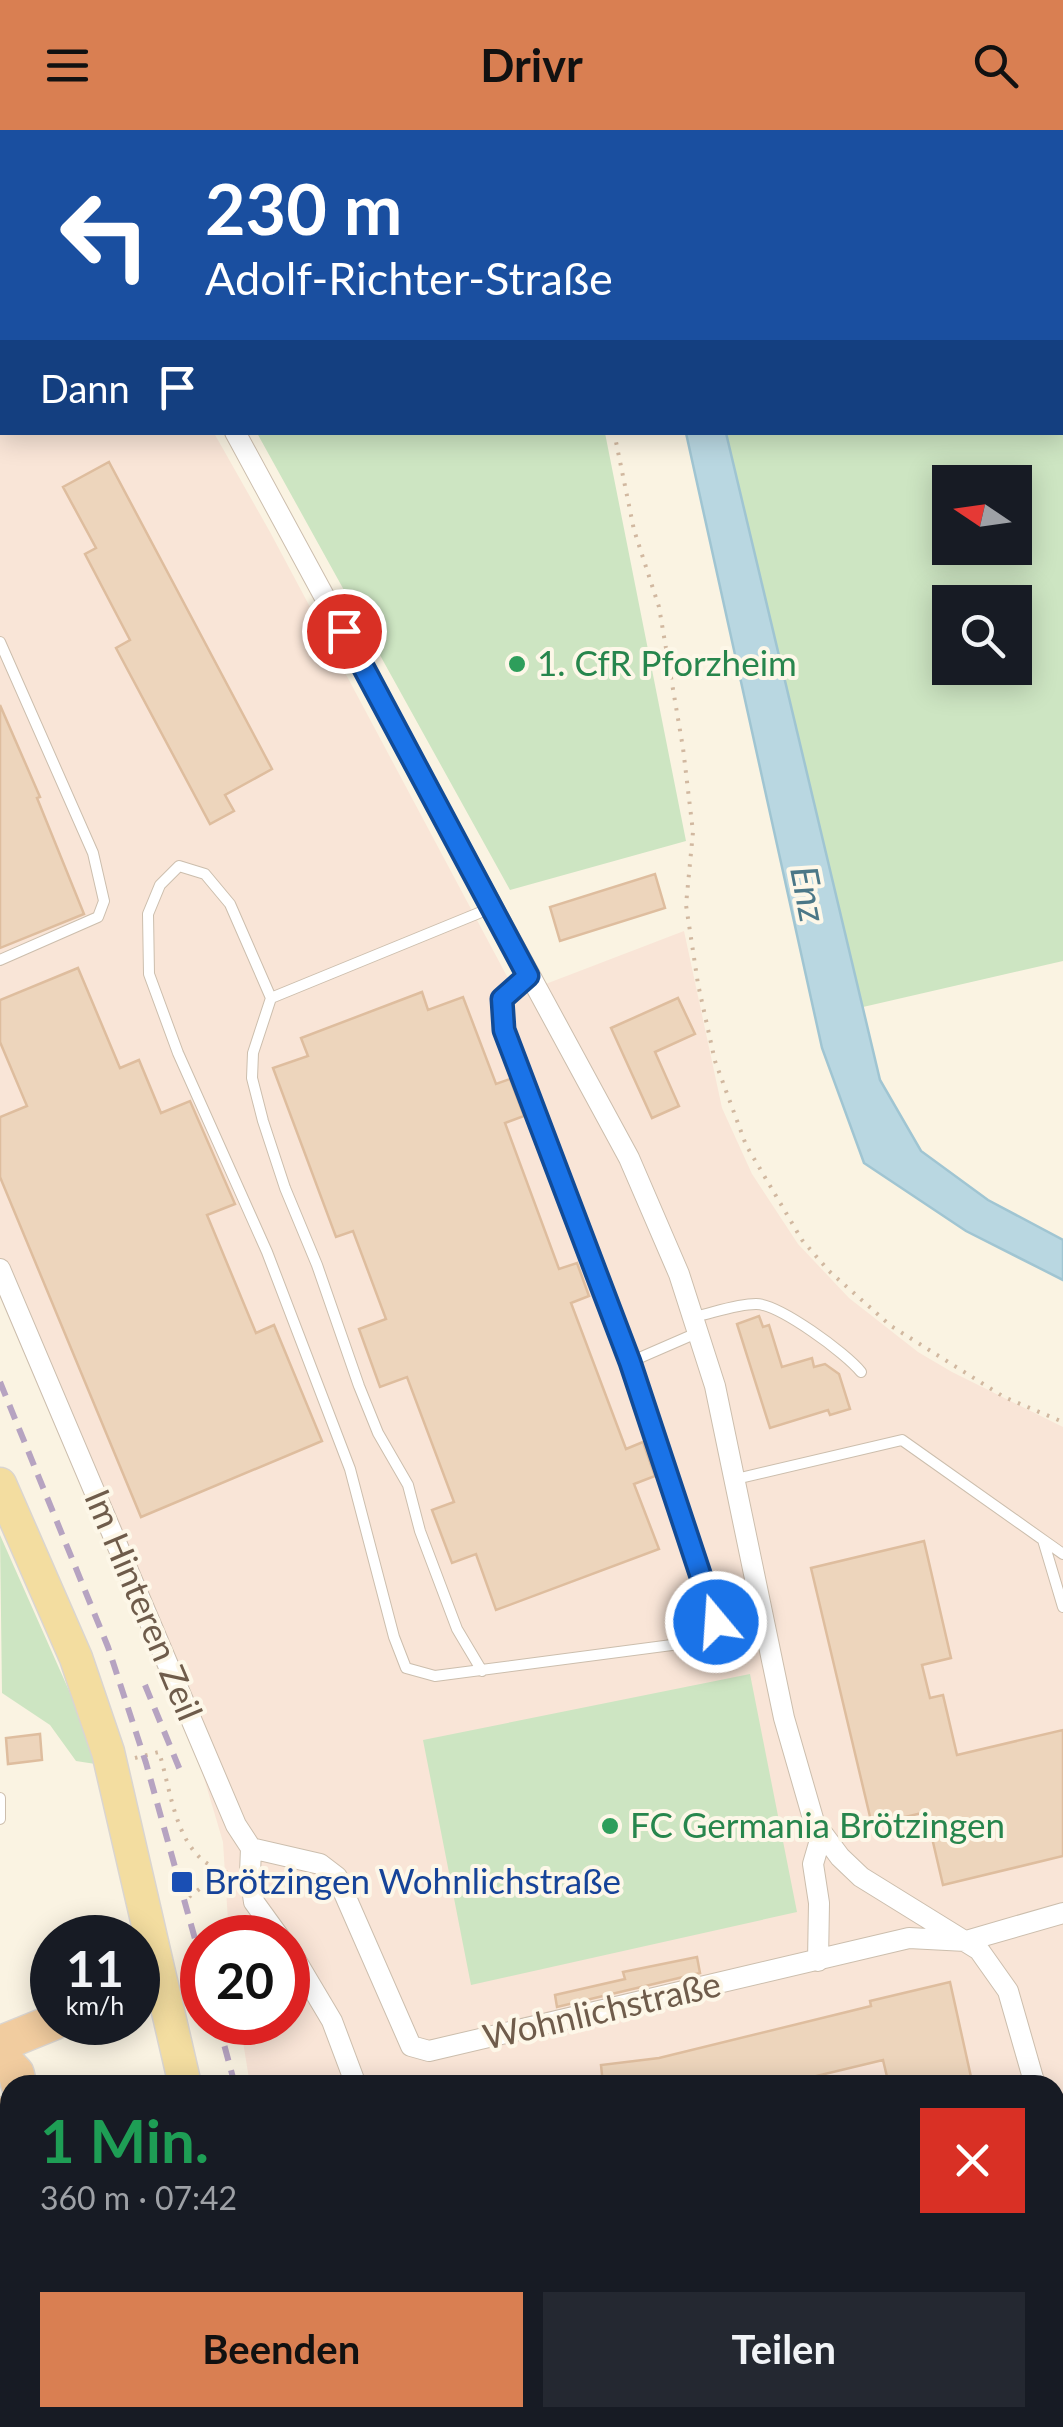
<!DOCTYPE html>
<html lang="de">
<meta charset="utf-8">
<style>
:root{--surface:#171b24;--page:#242831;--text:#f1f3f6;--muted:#9ea1a6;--accent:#d97f52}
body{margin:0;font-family:Lato,sans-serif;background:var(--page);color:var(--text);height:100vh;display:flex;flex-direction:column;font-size:38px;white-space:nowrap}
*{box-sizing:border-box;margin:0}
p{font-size:32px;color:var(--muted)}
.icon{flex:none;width:55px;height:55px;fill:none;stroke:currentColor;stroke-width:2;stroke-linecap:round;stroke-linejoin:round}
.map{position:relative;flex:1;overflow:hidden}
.side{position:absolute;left:0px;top:1945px;width:1065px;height:352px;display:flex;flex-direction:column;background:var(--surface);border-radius:30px 30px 0 0;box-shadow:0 5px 25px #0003}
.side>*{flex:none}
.hud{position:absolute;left:0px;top:0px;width:1065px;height:305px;box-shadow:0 5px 25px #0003;background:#1a4fa0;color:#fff;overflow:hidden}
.needle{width:65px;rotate:283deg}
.buttons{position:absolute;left:932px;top:335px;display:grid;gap:20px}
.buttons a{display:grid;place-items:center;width:100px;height:100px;border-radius:0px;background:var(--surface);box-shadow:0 5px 25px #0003;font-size:50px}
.speed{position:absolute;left:30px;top:1785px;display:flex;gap:20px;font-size:50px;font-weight:700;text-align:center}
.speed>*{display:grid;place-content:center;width:130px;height:130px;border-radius:50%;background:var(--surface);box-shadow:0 5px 25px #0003;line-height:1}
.speed small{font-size:25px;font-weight:400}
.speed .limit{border:15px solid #d22;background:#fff;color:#111}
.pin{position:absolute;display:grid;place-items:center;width:85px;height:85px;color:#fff;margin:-42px;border:5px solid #fff;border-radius:50%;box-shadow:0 2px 10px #0007}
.me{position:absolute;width:110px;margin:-55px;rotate:342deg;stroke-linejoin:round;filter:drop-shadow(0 0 8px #0008)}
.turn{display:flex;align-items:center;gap:35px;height:210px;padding:0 40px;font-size:45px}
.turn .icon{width:130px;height:130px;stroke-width:2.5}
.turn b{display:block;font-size:70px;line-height:85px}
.then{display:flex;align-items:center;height:95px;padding:0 40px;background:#0003;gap:20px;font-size:38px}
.round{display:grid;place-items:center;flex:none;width:105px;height:105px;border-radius:0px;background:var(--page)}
.head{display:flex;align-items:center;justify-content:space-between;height:170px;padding:0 40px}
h1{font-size:60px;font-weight:700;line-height:75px;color:#1e9e55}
.cta{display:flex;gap:20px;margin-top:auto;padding:20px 40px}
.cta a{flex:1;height:115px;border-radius:0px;background:var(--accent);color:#111;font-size:40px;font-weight:700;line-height:115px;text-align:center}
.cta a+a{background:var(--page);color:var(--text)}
header{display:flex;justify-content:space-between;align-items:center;height:130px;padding:0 40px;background:var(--accent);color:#111;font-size:45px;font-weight:700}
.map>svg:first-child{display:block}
.commercial{fill:#f9e5d7}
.green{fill:#cde5c2;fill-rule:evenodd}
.water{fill:#b9d7e1;stroke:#a0c5d2;stroke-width:2.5}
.building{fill:#edd5bc;stroke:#debd9e;stroke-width:2.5}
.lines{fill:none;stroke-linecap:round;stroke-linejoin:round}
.service-casing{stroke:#ccbead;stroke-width:12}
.minor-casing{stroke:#ccbead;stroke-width:22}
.tertiary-casing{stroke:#ccbead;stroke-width:30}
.primary-casing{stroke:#dad5d0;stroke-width:35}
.trunk-casing{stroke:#dad5d0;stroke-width:38}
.path{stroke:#d1b8a0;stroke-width:4;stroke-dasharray:2.5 8;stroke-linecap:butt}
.service{stroke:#fff;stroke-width:10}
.minor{stroke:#fff;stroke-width:20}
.tertiary{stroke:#fff;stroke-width:28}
.primary{stroke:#f3dda0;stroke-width:32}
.trunk{stroke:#f1cc9f;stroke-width:35}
.rail{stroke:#b6a3c1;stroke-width:6;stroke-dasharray:15 10;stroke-linecap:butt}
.route-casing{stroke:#114b97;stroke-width:25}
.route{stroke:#1a73e8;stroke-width:18}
.leisure-dot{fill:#2e9e5b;stroke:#fdf7e8;stroke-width:4}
.transit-dot{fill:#1a4fb4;stroke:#fdf7e8;stroke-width:4}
.labels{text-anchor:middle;stroke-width:8;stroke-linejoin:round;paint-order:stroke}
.leisure-label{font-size:35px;fill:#27864d;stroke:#fdf7e8;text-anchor:start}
.street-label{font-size:35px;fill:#6f5c4b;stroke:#fdf7e8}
.transit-label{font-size:35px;fill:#164399;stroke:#fdf7e8;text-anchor:start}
.water-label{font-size:38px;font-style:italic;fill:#4b7787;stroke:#fdf7e8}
</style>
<header><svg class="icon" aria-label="menu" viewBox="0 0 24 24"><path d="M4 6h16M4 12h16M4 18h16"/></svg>Drivr<svg class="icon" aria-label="search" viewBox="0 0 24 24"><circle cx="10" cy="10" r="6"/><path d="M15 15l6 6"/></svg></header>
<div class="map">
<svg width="1063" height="2297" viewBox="0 0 1063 2297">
<rect width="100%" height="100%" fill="#faf3e2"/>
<!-- commercial -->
<path class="commercial" d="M 0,0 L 39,2 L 2,2 L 2,302 L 214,303 L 270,402 L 517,865 L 684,801 L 722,978 L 752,1044 L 798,1114 L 849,1168 L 918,1222 L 952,1242 L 1063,1297 L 1063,2297 L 355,2297 L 351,2288 L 1055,2288 L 1055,1955 L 250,1955 L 240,1893 L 288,1892 L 288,1808 L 229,1807 L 223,1712 L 201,1638 L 0,1166 Z"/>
<!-- green -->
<path class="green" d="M 153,0 L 557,0 L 557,2 L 151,2 Z
M 670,0 L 1063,0 L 1063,831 L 863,877 L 726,303 L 1062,302 L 1062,2 ZM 950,352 L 1015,352 L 1015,418 L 950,418 ZM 950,472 L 1015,472 L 1015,538 L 950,538 Z
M 257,303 L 605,303 L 686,711 L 510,760 Z
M 0,1405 L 102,1635 L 76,1631 L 50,1595 L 2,1563 Z
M 750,1544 L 797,1782 L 471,1855 L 423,1610 Z
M 0,2124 L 10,2132 L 10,2288 L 78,2288 L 74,2297 L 0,2297 Z"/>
<!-- water -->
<path class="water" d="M 686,303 L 726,303 L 880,950 L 921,1021 L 988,1070 L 1063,1110 L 1063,1150 L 966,1101 L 864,1033 L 822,918 Z"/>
<!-- building -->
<path class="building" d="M 109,332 L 272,639 L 225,665 L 234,681 L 210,694 L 116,518 L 130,510 L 85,424 L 96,418 L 63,357 Z
M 0,575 L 40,667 L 37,668 L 84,784 L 0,818 Z
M 655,744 L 665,778 L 560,811 L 550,777 Z
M 78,838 L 120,938 L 139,930 L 161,983 L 190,971 L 235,1074 L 207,1085 L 256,1203 L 274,1195 L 322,1311 L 141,1387 L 0,1047 L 0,987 L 27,976 L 0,912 L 0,870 Z
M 422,862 L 428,880 L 463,867 L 496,954 L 510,949 L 524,986 L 505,993 L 559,1139 L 577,1133 L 589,1166 L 571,1173 L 626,1319 L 643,1312 L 655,1346 L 634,1354 L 659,1419 L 496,1480 L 476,1424 L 452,1433 L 432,1380 L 454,1372 L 407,1247 L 380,1257 L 359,1199 L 386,1189 L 353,1101 L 336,1107 L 273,938 L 308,926 L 301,908 Z
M 678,868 L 695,904 L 655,922 L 679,976 L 652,988 L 611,898 Z
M 759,1186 L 763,1197 L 769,1195 L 782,1237 L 812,1228 L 814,1237 L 825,1234 L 839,1244 L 850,1279 L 830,1285 L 828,1280 L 770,1298 L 737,1194 Z
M 924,1411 L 951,1528 L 922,1535 L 930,1568 L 943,1565 L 957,1625 L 1063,1600 L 1063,1726 L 943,1755 L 926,1682 L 872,1695 L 811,1438 Z
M 40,1604 L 42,1630 L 8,1634 L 6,1608 Z
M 697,1827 L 700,1843 L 557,1877 L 555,1865 L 625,1849 L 623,1842 Z
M 950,1852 L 971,1947 L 935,1955 L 889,1955 L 883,1930 L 779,1955 L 603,1955 L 601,1935 L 659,1928 L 871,1876 L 870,1871 Z"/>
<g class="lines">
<defs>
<path id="service" d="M 0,512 L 93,723 L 104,771 L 98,787 L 0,830
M 491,778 L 271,868 L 230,774 L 205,744 L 179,736 L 160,755 L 148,784 L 149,844 L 178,923 L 267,1122 L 350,1339 L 394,1507 L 406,1538 L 435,1546 L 687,1513 L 703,1505 L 715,1492 L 630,1232 L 699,1202
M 529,845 L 502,869 L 504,900 L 630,1232
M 271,868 L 253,923 L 252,948 L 263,991 L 285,1058 L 317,1135 L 359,1256 L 378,1303 L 408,1355 L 420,1401 L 457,1499 L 482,1541
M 694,1187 C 713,1183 736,1174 756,1174 C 779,1174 846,1223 861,1242
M 736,1349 L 902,1310 L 1063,1424
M 1043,1410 L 1063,1477
M 0,1689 L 0,1668
M 1055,2212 L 1063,2217
M 1055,2265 L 1063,2264
M 209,2288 L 249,2293
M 151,2297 L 177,2288"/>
<path id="minor" d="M 74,0 L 74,2
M 1002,0 L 1003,2
M 1062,147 L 1063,148
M 235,302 L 629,1028 L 679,1144 L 715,1256 L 784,1588 L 814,1692 L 840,1727 L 861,1747 L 979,1820 L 1008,1861 L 1035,1955
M 0,1139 L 236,1695 L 251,1718 L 250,1744 L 254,1772 L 280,1808
M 251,1718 L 320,1734 L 337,1747 L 411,1916 L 429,1921 L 909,1808 L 966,1811 L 1063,1783
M 288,1817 L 332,1891 L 356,1955
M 818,1831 L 819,1773 L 813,1734 L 822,1703
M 1055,2031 L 1063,2064
M 446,2288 L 450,2297"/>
<path id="tertiary" d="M 0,2 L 11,0"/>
<path id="primary" d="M 0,1354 L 76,1528 L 108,1622 L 185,1955
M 291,2288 L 294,2297"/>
<path id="trunk" d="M 0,1914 L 54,1892
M 0,1926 L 16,1943 L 19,1955
M 0,1985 L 10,2011"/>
</defs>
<!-- service casing -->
<use href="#service" class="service-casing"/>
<!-- minor casing -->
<use href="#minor" class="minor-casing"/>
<!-- tertiary casing -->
<use href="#tertiary" class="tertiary-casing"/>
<!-- primary casing -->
<use href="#primary" class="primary-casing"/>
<!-- trunk casing -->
<use href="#trunk" class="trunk-casing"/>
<!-- path -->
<path class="path" d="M 565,0 L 565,2
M 175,2 L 177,0
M 614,302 L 634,400 L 659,477 L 683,618 L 693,702 L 686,775 L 698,854 L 715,931 L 746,1015 L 802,1110 L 829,1141 L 891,1196 L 1004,1267 L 1063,1292
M 135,1628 L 159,1622 C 173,1667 176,1732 230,1743
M 189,1767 L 223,1741"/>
<!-- service -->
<use href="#service" class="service"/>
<!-- minor -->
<use href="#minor" class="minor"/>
<!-- tertiary -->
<use href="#tertiary" class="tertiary"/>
<!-- primary -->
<use href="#primary" class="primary"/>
<!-- trunk -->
<use href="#trunk" class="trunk"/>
<!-- rail -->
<path class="rail" d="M 0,1252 L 108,1517 L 146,1633 L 202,1834
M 145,1555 L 182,1645
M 218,1892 L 235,1955
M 329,2288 L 332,2297"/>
</g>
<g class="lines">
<defs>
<path id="route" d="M 344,501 L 528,846 L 502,869 L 504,900 L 630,1232 L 716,1492"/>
</defs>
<!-- route casing -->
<use href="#route" class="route-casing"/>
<!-- route -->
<use href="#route" class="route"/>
</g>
<!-- markers -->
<g class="leisure-dot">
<circle cx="517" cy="534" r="10"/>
<circle cx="610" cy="1696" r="10"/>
</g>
<rect class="transit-dot" x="170" y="1740" width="24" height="24" rx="5"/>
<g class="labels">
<!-- leisure labels -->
<g class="leisure-label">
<text x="537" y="546">1. CfR Pforzheim</text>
<text x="630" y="1708">FC Germania Brötzingen</text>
</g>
<!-- street labels -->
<g class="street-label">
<text transform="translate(143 1475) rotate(67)" y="12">Im Hinteren Zeil</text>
<text transform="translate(602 1881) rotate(-13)" y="12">Wohnlichstraße</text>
</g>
<!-- transit labels -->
<g class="transit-label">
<text x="204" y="1764">Brötzingen Wohnlichstraße</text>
</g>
<!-- water labels -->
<g class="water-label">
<text transform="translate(808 764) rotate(79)" y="13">Enz</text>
</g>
</g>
</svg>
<div class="buttons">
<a><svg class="needle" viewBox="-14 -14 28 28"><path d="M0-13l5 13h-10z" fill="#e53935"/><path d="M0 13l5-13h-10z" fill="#9ea1a6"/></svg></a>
<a><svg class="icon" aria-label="search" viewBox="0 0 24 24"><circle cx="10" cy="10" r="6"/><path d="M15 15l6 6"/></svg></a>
</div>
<div class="speed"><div>11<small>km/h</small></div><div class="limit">20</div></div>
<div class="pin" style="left:344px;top:501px;background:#d93025"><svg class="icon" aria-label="arrive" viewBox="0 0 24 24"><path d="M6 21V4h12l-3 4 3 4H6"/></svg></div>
<svg class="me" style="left:716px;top:1492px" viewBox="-20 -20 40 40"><circle r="17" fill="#1a73e8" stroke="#fff" stroke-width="3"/><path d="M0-11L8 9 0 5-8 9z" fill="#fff"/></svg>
<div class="hud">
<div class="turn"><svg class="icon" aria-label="left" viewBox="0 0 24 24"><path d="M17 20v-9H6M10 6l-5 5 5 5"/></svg><div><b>230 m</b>Adolf-Richter-Straße</div></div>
<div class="then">Dann<svg class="icon" aria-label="arrive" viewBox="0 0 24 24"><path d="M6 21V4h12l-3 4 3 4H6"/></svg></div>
</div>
<section class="side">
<div class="head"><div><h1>1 Min.</h1><p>360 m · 07:42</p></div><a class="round" style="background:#d93025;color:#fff"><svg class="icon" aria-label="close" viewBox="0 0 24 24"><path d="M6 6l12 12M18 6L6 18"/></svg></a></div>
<div class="cta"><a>Beenden</a><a>Teilen</a></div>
</section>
</div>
